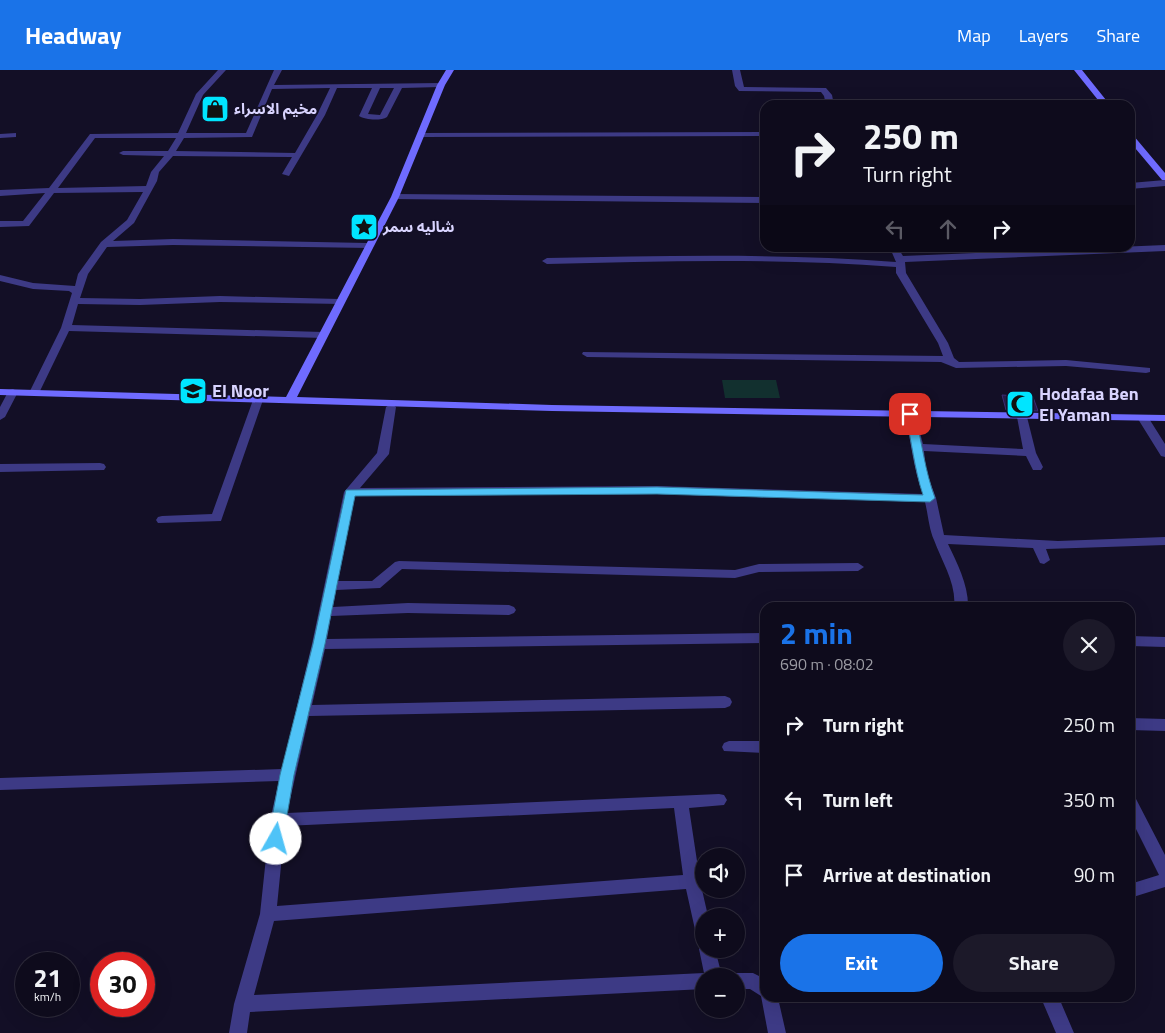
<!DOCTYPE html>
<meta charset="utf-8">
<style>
:root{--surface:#0e0b1c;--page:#1c1929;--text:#f1f3f6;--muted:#9b9ba3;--line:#2e2b3b;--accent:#1a73e8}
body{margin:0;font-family:"Titillium Web","Noto Sans Arabic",sans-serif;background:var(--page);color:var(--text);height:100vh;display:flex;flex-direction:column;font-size:19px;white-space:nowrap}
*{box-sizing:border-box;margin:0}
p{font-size:16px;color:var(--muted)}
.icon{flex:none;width:28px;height:28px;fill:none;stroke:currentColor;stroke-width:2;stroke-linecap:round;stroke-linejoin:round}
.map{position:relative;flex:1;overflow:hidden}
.details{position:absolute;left:760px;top:532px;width:375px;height:400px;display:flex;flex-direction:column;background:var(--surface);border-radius:15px;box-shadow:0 5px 20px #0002,0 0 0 1px var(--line)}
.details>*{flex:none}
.guide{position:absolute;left:760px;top:30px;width:375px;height:152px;border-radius:15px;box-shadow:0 5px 20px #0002,0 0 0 1px var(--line);background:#0e0b1c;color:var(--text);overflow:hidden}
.buttons{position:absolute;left:695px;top:778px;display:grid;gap:10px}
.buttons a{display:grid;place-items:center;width:50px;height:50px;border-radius:50%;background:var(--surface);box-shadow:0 5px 20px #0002,0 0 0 1px var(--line);font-size:25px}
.speed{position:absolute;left:15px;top:882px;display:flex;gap:10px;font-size:25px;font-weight:700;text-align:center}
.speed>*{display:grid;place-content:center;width:65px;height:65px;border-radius:50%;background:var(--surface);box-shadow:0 5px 20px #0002,0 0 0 1px var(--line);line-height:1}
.speed small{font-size:12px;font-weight:400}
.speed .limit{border:8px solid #d22;background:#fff;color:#111}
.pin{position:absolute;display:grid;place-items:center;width:42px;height:42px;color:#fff;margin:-21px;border-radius:10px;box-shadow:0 2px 8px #0006}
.me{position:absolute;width:55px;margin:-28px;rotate:7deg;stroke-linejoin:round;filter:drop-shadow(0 0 4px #0008)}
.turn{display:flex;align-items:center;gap:18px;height:105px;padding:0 20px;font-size:22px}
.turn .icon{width:65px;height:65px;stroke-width:2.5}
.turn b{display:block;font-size:35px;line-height:42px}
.lanes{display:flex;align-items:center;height:48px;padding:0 20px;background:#0003;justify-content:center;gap:25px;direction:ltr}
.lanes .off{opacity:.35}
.round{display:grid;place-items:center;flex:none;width:52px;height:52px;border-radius:26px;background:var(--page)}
.overview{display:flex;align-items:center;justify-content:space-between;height:85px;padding:0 20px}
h1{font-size:30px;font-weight:700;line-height:38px;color:var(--accent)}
.action{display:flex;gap:10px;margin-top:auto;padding:10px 20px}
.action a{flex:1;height:58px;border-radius:30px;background:var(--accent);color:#fff;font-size:20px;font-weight:700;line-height:58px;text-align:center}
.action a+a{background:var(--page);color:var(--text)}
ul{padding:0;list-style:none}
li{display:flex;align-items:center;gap:15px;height:75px;padding:0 20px}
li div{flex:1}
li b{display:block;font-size:19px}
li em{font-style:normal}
header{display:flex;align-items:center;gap:30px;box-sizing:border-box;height:70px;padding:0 25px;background:var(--accent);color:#fff}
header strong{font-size:24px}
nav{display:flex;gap:28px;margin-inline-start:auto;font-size:18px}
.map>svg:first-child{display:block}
.green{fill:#12302f}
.building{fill:#241b47;stroke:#3b2d73}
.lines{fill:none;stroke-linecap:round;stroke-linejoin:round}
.street{fill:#3d3a85;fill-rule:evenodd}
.secondary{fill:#6f6bff;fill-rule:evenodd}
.route{fill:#4fc3f7;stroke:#337fa1}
.labels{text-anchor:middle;stroke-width:4;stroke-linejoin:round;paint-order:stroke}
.far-poi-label{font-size:15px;font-weight:bold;fill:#d9d4ff;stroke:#130f26;text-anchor:start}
.poi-label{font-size:18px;font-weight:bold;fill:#d9d4ff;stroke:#130f26;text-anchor:start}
</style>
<header>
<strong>Headway</strong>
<nav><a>Map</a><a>Layers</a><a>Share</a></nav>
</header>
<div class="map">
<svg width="1165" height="963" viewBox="0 0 1165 963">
<rect width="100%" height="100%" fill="#130f26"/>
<!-- green -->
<path class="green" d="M 722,310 L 776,310 L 780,328 L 725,328 Z"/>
<!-- building -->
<path class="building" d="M 1002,325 L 1033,327 L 1038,341 L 1006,340 Z"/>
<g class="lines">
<!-- street -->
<path class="street" d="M 218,0 L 226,0 L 203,25 L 186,63 L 246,63 L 274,0 L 282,0 L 274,15 L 441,13 L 445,15 L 441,17 L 402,18 L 387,47 C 381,51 365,50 359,46 L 372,18 L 337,18 L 325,45 L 289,106 L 282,104 L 292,87 L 173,86 L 159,102 L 157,111 L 134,153 L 113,171 L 173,169 L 367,173 L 370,174 L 370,178 L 173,175 L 107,177 L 88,204 L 80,228 L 140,229 L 220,226 L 339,229 L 344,232 L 342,234 L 220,232 L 140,235 L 78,234 L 72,255 L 323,262 L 328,265 L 323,268 L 69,261 L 39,323 L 38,325 L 30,325 L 29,323 L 61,258 L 72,223 L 69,221 L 33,219 L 0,211 L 0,205 L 33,213 L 75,216 L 78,204 L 101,172 L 127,150 L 143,122 L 54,123 L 29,156 L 0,157 L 0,151 L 23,151 L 45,123 L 0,126 L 0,120 L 49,118 L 90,64 L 178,63 L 196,24 ZM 330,18 L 317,45 L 295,83 L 176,81 L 184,68 L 252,67 L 272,19 ZM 380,18 L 394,18 L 380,45 L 368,44 ZM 95,68 L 176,68 L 168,81 L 123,81 L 119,83 L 123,85 L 164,86 L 151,102 L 146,116 L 58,118 Z
M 732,0 L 740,0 L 744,17 L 826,18 L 832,25 L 834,35 L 826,35 L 824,26 L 821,22 L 739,21 L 735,16 Z
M 765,62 L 765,66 L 421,67 L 417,65 L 421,63 Z
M 16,63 L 16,67 L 0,68 L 0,64 Z
M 1165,110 L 1165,116 L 1130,119 L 1130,113 Z
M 395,124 L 765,127 L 765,133 L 392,129 L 392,125 Z
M 1165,175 L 1165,181 L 905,192 L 906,203 L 948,273 L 954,288 L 959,292 L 1066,290 L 1150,298 L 1150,302 L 1146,303 L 1066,296 L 956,298 L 941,292 L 587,287 L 582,284 L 583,282 L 943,286 L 938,273 L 896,203 L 896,197 C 780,188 663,191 547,194 L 542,191 L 547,188 C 663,186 780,183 896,192 L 890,178 L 898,178 L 903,186 Z
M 13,319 L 18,322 L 5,347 L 0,350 L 0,337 L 9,320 Z
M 258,327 L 263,330 L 221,451 L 158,453 L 156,450 L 158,447 L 162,446 L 212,444 L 253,330 Z
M 391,334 L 396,337 L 389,384 L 360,418 L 657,416 L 923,424 C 913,398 911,371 905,344 L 906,342 L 910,341 L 915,344 L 923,374 L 1023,379 L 1017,347 L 1022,344 L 1027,347 L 1036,383 L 1043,397 L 1041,400 L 1033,400 L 1026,386 L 924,381 L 926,401 L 936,428 L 944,465 L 1058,471 L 1165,467 L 1165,475 L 1046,479 L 1050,490 L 1044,494 L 1040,493 L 1033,478 L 948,474 C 957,493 969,516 968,538 L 954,538 C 957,514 942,492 934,470 C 929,459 928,444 925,432 L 657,424 L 355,426 L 338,511 L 372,511 L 395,492 L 399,491 L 735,500 L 759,494 L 858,493 L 864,497 L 858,501 L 759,502 L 735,508 L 402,499 L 380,518 L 336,520 L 333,537 L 408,533 L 509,535 L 514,537 L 516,540 L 514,543 L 509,545 L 408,543 L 331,546 L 327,569 L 765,563 L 765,573 L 325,579 L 312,635 L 725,626 L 730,628 L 732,632 L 730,636 L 725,638 L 309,646 L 287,743 L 719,724 L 724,725 L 727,730 L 724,735 L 689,738 L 700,811 L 708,846 L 704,846 L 704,872 L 698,869 L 696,864 L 686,819 L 274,851 L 254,925 L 704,903 L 699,879 L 704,872 L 704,879 L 715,879 L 722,906 L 704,906 L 704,919 L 250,942 L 247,963 L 229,963 L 234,934 L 260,844 L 270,750 L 279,711 L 0,720 L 0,708 L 282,699 L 312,574 L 344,422 L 377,383 L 386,337 ZM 674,738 L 683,805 L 277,836 L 285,756 Z
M 1144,346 L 1148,347 L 1165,374 L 1165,387 L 1161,386 L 1138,349 Z
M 100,393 L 104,394 L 106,397 L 104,400 L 0,402 L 0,394 Z
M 1130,566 L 1165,567 L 1165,577 L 1130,576 Z
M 1130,648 L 1165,649 L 1165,661 L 1130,660 Z
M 729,671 L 765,671 L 765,683 L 724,681 L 722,677 L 724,673 Z
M 1130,726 L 1135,727 L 1165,785 L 1165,817 L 1130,828 L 1130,814 L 1159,805 L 1130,747 Z
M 736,903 L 753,903 L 765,909 L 765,928 L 778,928 L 786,963 L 768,963 L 761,926 L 750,919 L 736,919 L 736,906 L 729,906 Z
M 1041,928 L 1059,928 L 1074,963 L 1056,963 Z"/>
<!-- secondary -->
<path class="secondary" d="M 446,0 L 454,0 L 445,15 L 399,127 L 297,327 L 552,335 L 1165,345 L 1165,351 L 552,341 L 0,325 L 0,319 L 286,327 L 391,127 L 437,15 Z
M 1074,0 L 1082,0 L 1110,35 L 1102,35 Z
M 1130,65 L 1133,65 L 1165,103 L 1165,110 L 1162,110 L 1130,72 Z"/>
</g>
<!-- route -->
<path class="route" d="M 910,341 L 915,344 C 922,373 925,401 935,428 L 930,432 L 657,424 L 355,426 L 325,574 L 294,705 L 283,769 L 281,773 L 276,775 L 271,773 L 268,769 L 280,705 L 313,574 L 346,420 L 657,417 L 923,425 C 914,398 912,371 905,344 Z"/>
<!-- icons -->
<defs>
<symbol id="shop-square" viewBox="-11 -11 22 22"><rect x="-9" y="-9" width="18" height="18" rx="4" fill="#00e5ff" stroke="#130f26"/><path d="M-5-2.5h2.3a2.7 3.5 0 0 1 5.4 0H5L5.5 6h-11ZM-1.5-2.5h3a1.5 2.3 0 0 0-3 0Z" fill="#111"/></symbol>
<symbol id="sight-square" viewBox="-11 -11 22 22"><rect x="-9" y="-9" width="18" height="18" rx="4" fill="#00e5ff" stroke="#130f26"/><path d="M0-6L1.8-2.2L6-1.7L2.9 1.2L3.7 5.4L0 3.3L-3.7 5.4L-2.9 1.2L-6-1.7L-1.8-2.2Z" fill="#111"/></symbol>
<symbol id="school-square" viewBox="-11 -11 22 22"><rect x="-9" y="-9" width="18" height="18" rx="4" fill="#00e5ff" stroke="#130f26"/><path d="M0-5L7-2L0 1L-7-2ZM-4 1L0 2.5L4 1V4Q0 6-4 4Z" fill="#111"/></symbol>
<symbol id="mosque-square" viewBox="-11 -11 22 22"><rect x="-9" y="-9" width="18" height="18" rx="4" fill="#00e5ff" stroke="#130f26"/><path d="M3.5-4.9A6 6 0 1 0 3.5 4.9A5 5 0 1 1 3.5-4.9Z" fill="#111"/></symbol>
</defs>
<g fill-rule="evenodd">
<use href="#shop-square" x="199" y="23" width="32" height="32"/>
<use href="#sight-square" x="348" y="141" width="32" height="32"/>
<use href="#school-square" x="177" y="305" width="32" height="32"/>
<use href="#mosque-square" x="1004" y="318" width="32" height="32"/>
</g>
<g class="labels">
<!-- far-poi labels -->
<g class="far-poi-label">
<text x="234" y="44">مخيم الاسراء</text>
<text x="383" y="162">شاليه سمر</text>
</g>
<!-- poi labels -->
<g class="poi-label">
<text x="212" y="327">El Noor</text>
<text x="1039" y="330">Hodafaa Ben<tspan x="1039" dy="21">El Yaman</tspan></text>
</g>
</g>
</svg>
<div class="buttons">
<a><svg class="icon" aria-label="sound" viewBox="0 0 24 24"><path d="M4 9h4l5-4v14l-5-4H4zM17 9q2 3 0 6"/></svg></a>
<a>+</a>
<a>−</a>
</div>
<div class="speed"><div>21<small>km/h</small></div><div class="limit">30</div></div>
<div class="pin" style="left:910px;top:344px;background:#d93025"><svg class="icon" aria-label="arrive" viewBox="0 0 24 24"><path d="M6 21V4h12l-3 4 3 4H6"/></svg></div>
<svg class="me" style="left:276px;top:769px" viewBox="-20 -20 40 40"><circle r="19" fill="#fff"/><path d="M0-13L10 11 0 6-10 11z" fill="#4fc3f7"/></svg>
<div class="guide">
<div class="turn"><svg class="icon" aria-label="right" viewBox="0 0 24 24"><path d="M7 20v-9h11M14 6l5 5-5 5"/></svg><div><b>250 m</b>Turn right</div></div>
<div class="lanes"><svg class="icon off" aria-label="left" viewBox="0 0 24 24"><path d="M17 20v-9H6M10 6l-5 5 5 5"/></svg><svg class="icon off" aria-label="ahead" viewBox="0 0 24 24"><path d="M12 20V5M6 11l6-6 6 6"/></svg><svg class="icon" aria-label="right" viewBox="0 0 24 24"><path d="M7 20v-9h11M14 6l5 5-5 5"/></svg></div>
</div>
<section class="details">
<div class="overview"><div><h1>2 min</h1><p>690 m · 08:02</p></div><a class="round"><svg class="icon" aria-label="close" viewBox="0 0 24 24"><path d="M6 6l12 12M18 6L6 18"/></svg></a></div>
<ul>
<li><svg class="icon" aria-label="right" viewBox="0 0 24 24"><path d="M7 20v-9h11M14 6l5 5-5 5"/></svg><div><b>Turn right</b></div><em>250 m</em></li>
<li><svg class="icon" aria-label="left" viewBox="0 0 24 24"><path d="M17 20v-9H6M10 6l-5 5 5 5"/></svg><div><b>Turn left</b></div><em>350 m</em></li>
<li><svg class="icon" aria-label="arrive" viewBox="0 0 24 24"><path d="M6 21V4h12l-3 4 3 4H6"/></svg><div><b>Arrive at destination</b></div><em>90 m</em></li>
</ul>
<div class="action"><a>Exit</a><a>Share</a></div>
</section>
</div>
